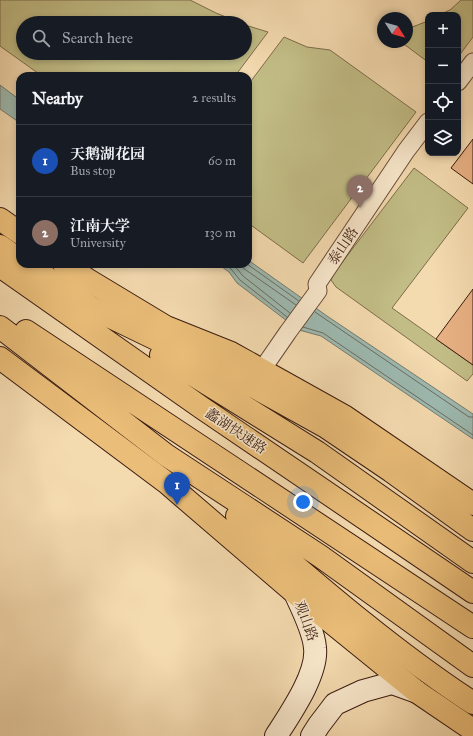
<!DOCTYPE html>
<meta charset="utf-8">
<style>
body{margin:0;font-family:"IM FELL Great Primer","Noto Serif SC",serif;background:#20242c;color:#f1f3f6}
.controls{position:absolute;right:12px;top:12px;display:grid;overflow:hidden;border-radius:8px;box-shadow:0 2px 6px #0003}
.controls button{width:36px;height:36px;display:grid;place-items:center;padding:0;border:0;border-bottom:1px solid #363941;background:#171b24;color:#f1f3f6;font:20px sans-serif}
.compass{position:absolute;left:377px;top:12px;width:36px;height:36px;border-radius:50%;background:#171b24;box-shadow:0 2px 6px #0003;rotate:127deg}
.you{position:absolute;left:303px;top:502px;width:14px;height:14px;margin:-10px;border:3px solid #fff;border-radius:50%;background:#1a73e8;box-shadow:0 0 0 6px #1a73e833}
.badge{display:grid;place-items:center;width:26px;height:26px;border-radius:50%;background:#ea580c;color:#fff;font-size:13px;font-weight:700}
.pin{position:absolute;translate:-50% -33px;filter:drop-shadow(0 1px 2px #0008)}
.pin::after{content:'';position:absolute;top:21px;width:14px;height:12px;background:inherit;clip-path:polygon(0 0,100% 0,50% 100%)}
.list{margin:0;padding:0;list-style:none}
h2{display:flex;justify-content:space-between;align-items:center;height:52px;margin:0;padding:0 16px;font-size:17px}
h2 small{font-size:13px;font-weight:400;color:#9ea1a6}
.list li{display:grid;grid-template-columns:26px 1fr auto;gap:12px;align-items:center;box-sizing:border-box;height:72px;padding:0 16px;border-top:1px solid #363941}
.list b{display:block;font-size:15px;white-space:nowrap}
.list p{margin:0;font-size:13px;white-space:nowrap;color:#9ea1a6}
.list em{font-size:13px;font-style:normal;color:#9ea1a6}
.icon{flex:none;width:22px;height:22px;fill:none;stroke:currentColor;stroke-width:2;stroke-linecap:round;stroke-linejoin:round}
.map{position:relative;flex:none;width:473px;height:736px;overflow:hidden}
.search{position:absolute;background:#171b24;box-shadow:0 2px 6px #0003;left:16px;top:16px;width:236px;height:44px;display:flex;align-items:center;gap:10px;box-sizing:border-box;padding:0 14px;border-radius:22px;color:#9ea1a6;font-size:15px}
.panel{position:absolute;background:#171b24;box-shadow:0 2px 6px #0003;left:16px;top:72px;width:236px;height:196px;border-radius:12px}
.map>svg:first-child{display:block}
.green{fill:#c2bd86;stroke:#7e6c4c}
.water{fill:#9dbab1;stroke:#757b71}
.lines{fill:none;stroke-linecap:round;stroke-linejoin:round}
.shore{stroke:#6c6b61;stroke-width:1}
.building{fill:#e8b184;stroke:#3a1c11}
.street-casing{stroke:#684c38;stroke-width:19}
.secondary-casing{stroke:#3a1c11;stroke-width:24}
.primary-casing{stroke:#3a1c11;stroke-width:24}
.highway-casing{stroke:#3a1c11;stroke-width:24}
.street{stroke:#f8e7cb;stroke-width:17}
.secondary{stroke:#f8e7cb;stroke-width:22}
.primary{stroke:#eabd78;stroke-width:22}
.highway{stroke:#eabd78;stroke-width:22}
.labels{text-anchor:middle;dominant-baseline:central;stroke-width:3;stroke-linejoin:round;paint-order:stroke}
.street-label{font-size:14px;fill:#3a1c11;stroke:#f8e7cb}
</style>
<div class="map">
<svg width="473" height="736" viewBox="0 0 473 736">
<rect width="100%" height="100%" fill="#f4daaf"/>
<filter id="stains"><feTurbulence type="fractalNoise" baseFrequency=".005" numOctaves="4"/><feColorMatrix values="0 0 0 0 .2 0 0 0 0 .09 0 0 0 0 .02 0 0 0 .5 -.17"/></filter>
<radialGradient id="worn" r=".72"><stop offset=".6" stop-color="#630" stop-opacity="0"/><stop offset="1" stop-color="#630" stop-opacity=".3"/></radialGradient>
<path class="green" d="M 0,0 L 190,0 L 216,13 L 241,23 L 23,23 L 23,53 L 245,53 L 245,25 L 268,32 L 235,76 L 42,76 L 0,46 Z
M 461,0 L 473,0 L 473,37 L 458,57 L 458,15 L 439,15 L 450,10 Z
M 428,21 L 428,62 L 401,42 L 407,42 L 407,29 Z
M 284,37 L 307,47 L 330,50 L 416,112 L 303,263 L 248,223 L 248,85 Z
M 414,168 L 468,208 L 392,308 L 473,365 L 473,374 L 467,381 L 336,287 L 331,280 L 334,273 Z"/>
<path class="water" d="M 0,85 L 20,100 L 20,123 L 0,109 Z
M 248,260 L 327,316 L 473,414 L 473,439 L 321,336 L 299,330 L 237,283 L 229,272 L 218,264 L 248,264 Z"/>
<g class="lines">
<path class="shore" d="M 225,264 L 231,269 L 240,280 L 287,317
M 233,264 L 243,276 L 290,313
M 240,264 L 243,268 L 296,305
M 247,264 L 299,301
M 315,312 L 469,417 L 473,417
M 303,327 L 323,333 L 473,435"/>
</g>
<path class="building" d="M 473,139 L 473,184 L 451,168 Z
M 473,289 L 473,365 L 436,339 Z"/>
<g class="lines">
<defs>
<path id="street" d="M 458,82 L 473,62
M 261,371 L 288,332 L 318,291 L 317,284 L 406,151 L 428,122"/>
<path id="secondary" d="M 276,736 C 290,714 318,674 315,648 C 314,632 302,608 295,593
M 312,736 L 319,725 L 335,704 L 363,691 L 392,683 L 417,692"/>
<path id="primary" d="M 0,219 L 20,233
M 64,264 L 88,280 L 166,327 L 231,353 L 344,416 L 473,504
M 0,358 L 167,483 L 295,593 L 417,692 L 473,730"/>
<path id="highway" d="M 0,246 L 20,260
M 27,264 L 92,308 L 247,383 L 326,427 L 391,471 L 473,530
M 0,266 L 202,408 L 473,592
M 0,327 L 166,455 L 320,556 L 473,666
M 26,331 L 473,627
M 161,355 L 317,452 L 473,562
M 237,516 C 313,581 389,648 473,703"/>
</defs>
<use href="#street" class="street-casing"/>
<use href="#secondary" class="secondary-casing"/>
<use href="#primary" class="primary-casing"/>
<use href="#highway" class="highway-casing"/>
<use href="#street" class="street"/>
<use href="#secondary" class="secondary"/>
<use href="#primary" class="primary"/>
<use href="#highway" class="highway"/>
</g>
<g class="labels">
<g class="street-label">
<text transform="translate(343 246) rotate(-56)">泰山路</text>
<text transform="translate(236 431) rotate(34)">蠡湖快速路</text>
<text transform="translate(306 621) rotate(70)">观山路</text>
</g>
</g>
<rect width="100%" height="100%" filter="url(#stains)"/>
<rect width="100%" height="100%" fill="url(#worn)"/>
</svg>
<div class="controls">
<button>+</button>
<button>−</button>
<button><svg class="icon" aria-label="locate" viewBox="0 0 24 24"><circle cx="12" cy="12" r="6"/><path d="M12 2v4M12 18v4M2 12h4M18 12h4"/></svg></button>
<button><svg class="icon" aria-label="layers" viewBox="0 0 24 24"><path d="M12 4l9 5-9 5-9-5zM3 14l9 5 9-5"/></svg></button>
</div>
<svg class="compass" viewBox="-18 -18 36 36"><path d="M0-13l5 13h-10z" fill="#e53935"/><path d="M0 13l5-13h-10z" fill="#9ea1a6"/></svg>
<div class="you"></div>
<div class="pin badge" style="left:177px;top:505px;background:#1a4fb4">1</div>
<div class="pin badge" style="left:360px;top:208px;background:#8d6e63">2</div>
<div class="search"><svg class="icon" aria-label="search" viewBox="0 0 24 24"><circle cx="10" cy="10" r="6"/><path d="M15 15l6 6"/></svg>Search here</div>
<section class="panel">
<h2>Nearby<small>2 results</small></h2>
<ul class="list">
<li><span class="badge" style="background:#1a4fb4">1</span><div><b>天鹅湖花园</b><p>Bus stop</p></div><em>60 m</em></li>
<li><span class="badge" style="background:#8d6e63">2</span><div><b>江南大学</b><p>University</p></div><em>130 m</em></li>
</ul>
</section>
</div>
